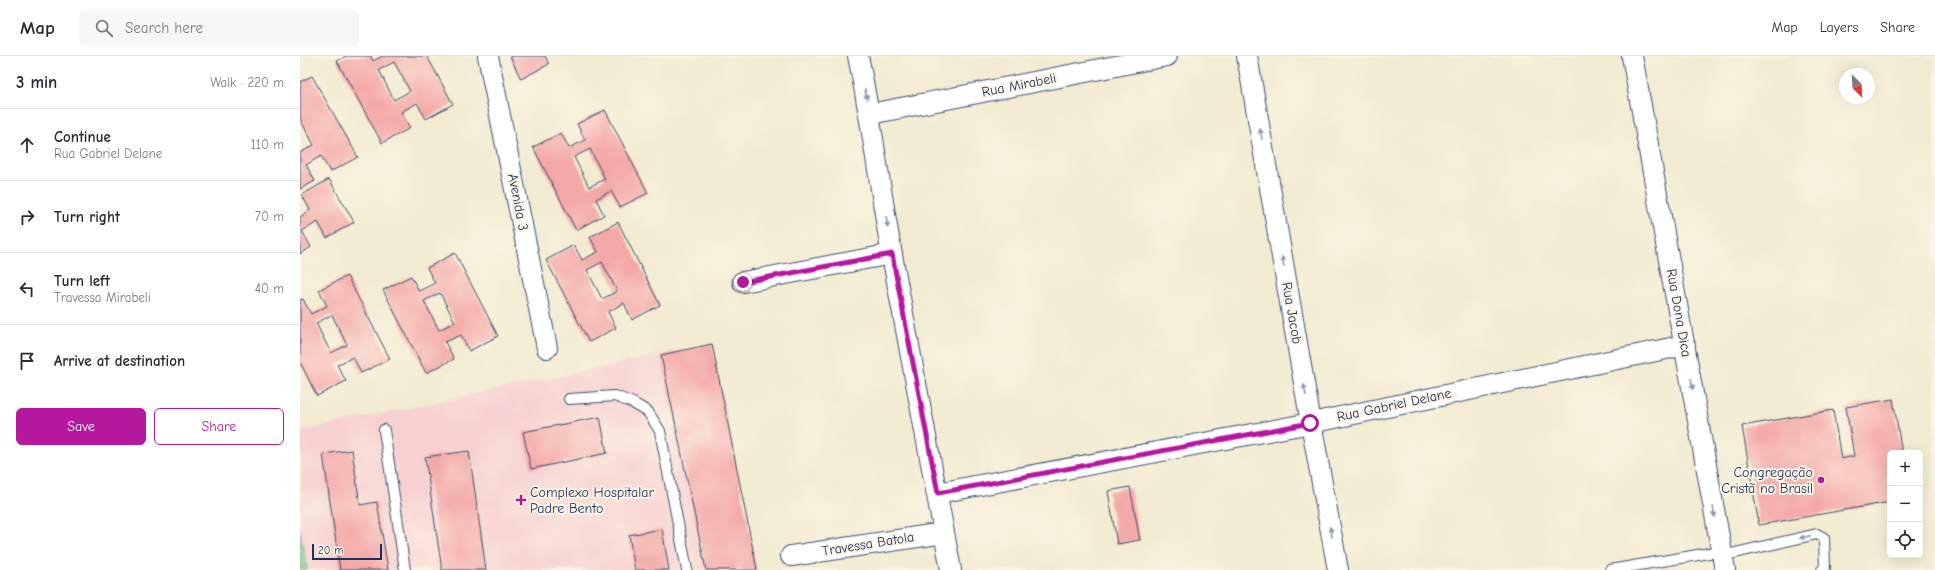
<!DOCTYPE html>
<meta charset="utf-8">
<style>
body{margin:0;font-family:"Comic Neue",sans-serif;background:#f7f7f7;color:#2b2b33}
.controls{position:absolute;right:12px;bottom:12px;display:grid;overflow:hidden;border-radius:6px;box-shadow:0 4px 16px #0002}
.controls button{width:36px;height:36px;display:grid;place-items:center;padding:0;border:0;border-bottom:1px solid #e1e1e2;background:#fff;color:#2b2b33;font:20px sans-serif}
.compass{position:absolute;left:1539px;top:12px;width:36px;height:36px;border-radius:50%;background:#fff;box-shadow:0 4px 16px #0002;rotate:156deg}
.scale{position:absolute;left:12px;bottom:10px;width:70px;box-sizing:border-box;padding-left:4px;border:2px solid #1b2f5e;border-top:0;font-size:11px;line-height:14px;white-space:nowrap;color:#1b2f5e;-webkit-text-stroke:3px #fcf5e5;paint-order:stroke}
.stop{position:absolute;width:12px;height:12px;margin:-9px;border:3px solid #b5179e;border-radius:50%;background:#fff}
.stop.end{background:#b5179e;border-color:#fff;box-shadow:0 1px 4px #0008}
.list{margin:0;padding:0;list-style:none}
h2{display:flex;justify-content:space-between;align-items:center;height:52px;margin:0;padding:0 16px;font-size:17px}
h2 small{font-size:13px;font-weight:400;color:#7c7c81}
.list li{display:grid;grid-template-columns:26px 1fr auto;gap:12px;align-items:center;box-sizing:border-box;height:72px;padding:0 16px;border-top:1px solid #e1e1e2}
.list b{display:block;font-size:15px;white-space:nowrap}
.list p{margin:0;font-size:13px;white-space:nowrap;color:#7c7c81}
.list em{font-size:13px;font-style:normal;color:#7c7c81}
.actions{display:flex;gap:8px;padding:12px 16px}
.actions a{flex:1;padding:9px 0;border:1px solid #b5179e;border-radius:6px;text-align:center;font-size:14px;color:#b5179e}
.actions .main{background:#b5179e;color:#fff}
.icon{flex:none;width:22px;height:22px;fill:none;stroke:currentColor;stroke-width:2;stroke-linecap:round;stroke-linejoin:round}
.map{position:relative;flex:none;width:1635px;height:514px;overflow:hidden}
header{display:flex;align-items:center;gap:24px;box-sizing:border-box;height:56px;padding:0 20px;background:#fff;border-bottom:1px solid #e1e1e2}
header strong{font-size:19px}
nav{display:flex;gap:22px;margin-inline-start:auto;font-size:14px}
.search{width:280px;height:36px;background:#f7f7f7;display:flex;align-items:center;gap:10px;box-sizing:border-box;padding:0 14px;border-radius:6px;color:#7c7c81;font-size:15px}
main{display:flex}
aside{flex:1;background:#fff}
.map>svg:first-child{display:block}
.built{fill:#f7d0d0}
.green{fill:#8bd794;stroke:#538379}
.building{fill:#f4a9a8;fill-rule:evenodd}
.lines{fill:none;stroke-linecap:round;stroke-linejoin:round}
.lane-casing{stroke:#3b4b6f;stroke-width:12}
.street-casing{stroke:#3b4b6f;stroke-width:22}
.lane{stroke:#fff;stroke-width:10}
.street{stroke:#fff;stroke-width:20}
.oneway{fill:#8d97ae}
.route{stroke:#b5179e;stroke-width:5}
.poi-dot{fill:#b5179e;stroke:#fcf5e5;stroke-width:1.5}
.labels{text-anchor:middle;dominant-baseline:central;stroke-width:4;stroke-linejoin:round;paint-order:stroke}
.street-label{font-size:14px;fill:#1b2f5e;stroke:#fcf5e5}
.poi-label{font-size:14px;fill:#1b2f5e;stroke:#fcf5e5;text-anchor:end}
</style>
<header>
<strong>Map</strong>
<div class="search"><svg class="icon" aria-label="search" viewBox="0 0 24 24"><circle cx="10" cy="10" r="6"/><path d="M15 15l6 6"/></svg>Search here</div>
<nav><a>Map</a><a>Layers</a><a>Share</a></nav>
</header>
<main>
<aside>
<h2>3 min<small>Walk · 220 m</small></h2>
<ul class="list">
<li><svg class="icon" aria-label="ahead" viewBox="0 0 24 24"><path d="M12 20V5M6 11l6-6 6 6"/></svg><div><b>Continue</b><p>Rua Gabriel Delane</p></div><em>110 m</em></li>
<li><svg class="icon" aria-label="right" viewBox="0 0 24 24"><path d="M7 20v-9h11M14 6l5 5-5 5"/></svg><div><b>Turn right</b></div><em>70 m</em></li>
<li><svg class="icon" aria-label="left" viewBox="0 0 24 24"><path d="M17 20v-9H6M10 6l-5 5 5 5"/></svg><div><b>Turn left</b><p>Travessa Mirabeli</p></div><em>40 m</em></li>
<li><svg class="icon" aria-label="arrive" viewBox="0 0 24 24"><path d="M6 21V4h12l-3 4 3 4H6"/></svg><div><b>Arrive at destination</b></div></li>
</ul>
<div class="actions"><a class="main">Save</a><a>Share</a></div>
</aside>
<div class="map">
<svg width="1635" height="514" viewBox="0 0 1635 514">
<rect width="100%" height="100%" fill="#fcf5e5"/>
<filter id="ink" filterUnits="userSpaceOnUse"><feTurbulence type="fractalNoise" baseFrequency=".025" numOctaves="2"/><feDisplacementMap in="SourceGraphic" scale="8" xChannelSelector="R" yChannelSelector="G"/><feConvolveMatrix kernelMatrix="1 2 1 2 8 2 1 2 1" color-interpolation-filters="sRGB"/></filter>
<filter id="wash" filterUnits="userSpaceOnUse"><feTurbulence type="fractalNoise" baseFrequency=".012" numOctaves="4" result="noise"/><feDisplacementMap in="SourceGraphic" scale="16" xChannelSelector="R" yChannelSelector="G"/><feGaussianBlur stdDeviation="0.9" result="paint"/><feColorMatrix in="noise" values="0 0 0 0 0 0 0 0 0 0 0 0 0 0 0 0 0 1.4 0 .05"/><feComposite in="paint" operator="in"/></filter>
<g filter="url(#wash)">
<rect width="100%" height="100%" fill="#f2ebd1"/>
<path class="built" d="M 412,288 L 457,514 L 0,514 L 0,375 Z"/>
<path class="green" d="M 0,475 L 7,514 L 0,514 Z"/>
<g id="blocks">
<path class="building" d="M 46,0 L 71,0 L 73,5 L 83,0 L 127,0 L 153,48 L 126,63 L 117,47 L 101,56 L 110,72 L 82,87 L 37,5 ZM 94,6 L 110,35 L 94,44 L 79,14 Z
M 210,0 L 245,0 L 249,8 L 221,23 Z
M 12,20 L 58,101 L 30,116 L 21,100 L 6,109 L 15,125 L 0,133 L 0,97 L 14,89 L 0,63 L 0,26 Z
M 305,54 L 348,137 L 320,151 L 311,135 L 296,143 L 304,159 L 276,174 L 233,91 L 261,77 L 269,92 L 285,84 L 277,68 ZM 290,93 L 305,123 L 289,131 L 274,101 Z
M 29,123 L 54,166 L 27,182 L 18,166 L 2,175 L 11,191 L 0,198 L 0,161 L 10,154 L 2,139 Z
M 318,166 L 360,249 L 332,264 L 324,247 L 308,256 L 316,272 L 289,286 L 246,204 L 274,189 L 282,204 L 298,196 L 290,181 ZM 302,206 L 317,235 L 302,243 L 287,214 Z
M 155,197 L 198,280 L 169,295 L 161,279 L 145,286 L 154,303 L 126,317 L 83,234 L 111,220 L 119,235 L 135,227 L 127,212 ZM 140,237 L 155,266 L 139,274 L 124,245 Z
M 47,220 L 90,303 L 61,317 L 53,301 L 37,309 L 46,325 L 17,340 L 0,306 L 0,244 L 3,243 L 11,258 L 27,250 L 19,234 ZM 32,259 L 47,289 L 31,297 L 16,267 Z
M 412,288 L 457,514 L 406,514 L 361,299 Z
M 1593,343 L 1602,397 L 1590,397 L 1590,446 L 1459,469 L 1442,370 L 1533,354 L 1541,403 L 1554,400 L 1546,351 Z
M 300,361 L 307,397 L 231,413 L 223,376 Z
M 52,394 L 60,449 L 77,446 L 88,514 L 40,514 L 23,398 Z
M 169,395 L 186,514 L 142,514 L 125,401 Z
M 830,431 L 840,484 L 817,488 L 808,435 Z
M 362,473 L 369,514 L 335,514 L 329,479 Z"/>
</g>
</g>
<g filter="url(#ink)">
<use href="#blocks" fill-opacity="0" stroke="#3b4b6f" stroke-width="1"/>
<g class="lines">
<defs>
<path id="lane" d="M 269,343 L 315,340 L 333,347 L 348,356 L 360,375 L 387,514
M 84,374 L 105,514
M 1422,500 L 1517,478 L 1524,482 L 1525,512 L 1522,514
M 1310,514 L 1421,495"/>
<path id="street" d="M 188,0 L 247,292
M 558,0 C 572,67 580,133 592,199 C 612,304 632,409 651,514
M 947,0 L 1011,367 L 1038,514
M 1332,0 L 1425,514
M 570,58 L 867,0
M 443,226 L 592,198
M 638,437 L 1011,367 L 1385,289
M 491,500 L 644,477"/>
</defs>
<use href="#lane" class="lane-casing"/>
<use href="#street" class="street-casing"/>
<use href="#lane" class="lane"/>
<use href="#street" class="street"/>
</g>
<defs><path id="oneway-solid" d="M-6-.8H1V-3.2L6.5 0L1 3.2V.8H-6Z"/></defs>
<g class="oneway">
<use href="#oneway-solid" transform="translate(566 38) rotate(78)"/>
<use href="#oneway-solid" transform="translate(961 78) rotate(-100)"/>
<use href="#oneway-solid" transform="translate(587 166) rotate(81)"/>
<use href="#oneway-solid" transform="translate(983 206) rotate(-100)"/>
<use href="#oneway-solid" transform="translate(1392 328) rotate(80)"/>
<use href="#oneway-solid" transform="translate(1005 334) rotate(-100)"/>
<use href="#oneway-solid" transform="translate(1414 456) rotate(80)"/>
<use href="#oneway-solid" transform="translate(1031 476) rotate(-101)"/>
<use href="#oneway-solid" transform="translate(1505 481) rotate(167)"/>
</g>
</g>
<g class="lines" filter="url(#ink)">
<path class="route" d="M 443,226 L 592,198 L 638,437 L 1010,367"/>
</g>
<g class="poi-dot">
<circle cx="1521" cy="424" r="4"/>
<path d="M219 438h4v4h4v4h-4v4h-4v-4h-4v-4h4z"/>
</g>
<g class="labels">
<g class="street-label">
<text transform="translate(719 29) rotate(-11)">Rua Mirabeli</text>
<text transform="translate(218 146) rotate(79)">Avenida 3</text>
<text transform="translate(992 257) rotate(80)">Rua Jacob</text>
<text transform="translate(1379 257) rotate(80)">Rua Dona Dica</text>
<text transform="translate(1094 349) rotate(-12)">Rua Gabriel Delane</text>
<text transform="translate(568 488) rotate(-9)">Travessa Batola</text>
</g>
<g class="poi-label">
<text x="1513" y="416">Congregação<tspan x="1513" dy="16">Cristã no Brasil</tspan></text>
<text x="230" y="436" text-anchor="start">Complexo Hospitalar<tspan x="230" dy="16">Padre Bento</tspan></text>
</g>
</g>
</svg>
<div class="controls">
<button>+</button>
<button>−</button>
<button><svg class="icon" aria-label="locate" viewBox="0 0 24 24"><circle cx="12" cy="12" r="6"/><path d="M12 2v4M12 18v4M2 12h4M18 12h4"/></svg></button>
</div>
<svg class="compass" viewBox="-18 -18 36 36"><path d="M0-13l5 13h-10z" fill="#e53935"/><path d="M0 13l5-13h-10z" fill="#7c7c81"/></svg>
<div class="scale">20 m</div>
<div class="stop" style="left:1010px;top:367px"></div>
<div class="stop end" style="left:443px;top:226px"></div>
</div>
</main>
